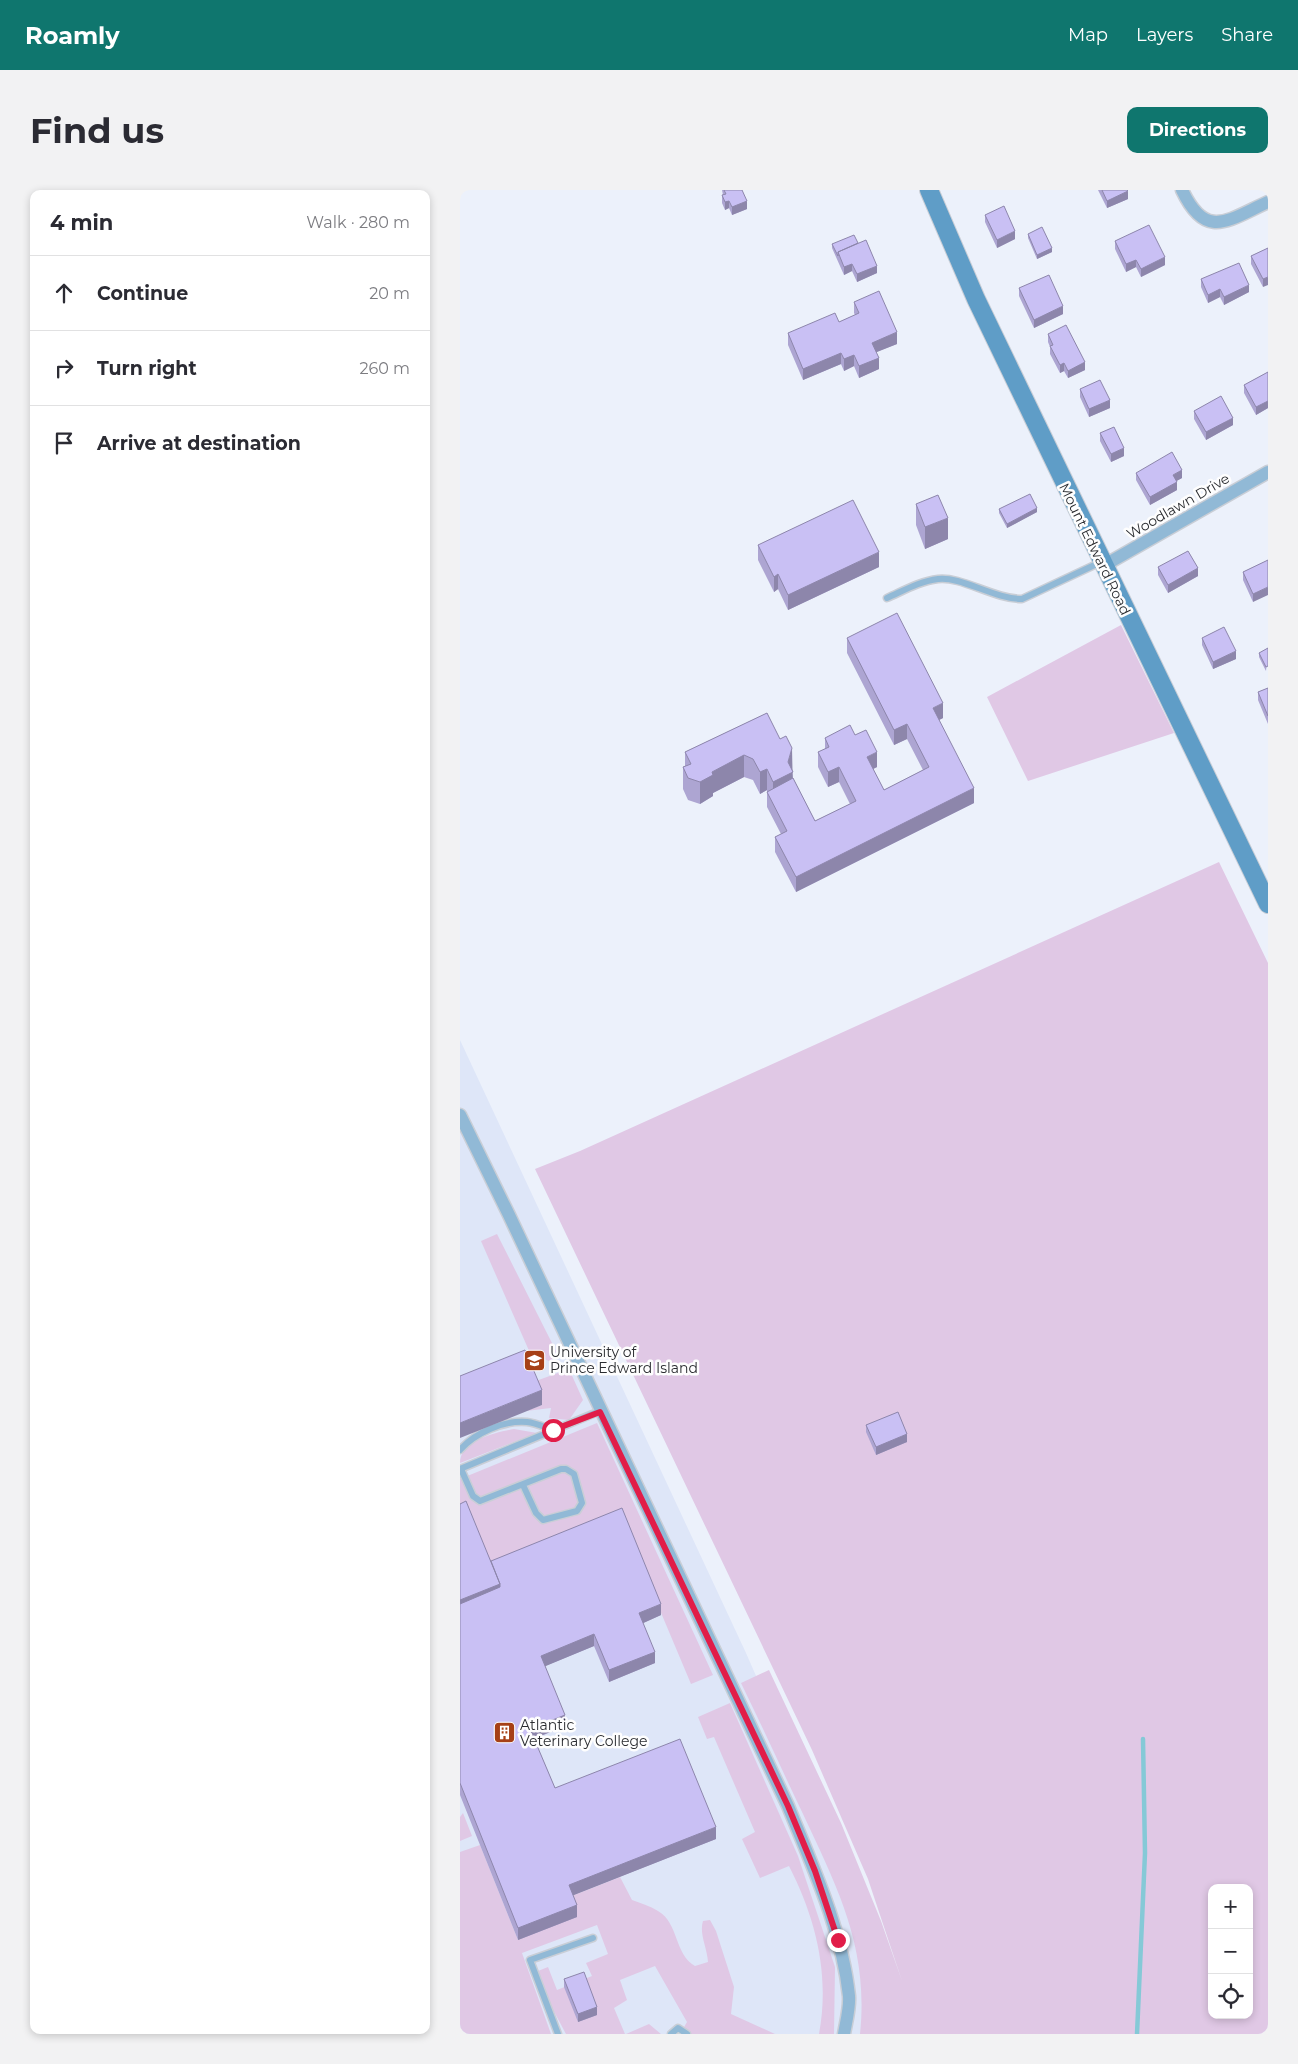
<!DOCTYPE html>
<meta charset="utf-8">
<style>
body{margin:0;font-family:Montserrat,sans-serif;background:#f2f2f3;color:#2b2b33}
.controls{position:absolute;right:15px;bottom:15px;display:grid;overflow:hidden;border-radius:10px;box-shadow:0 2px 8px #0003}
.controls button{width:45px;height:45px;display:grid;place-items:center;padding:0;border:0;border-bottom:1px solid #e1e1e2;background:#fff;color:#2b2b33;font:25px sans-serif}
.stop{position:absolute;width:15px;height:15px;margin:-11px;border:4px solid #e11d48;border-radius:50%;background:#fff}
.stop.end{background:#e11d48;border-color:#fff;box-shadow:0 1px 5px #0008}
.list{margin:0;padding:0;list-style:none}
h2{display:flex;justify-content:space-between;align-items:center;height:65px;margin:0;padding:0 20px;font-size:21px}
h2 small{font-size:16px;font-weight:400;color:#7c7c81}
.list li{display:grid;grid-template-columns:32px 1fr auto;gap:15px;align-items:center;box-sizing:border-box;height:75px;padding:0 20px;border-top:1px solid #e1e1e2}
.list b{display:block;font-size:19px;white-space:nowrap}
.list em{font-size:16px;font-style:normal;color:#7c7c81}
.icon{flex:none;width:28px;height:28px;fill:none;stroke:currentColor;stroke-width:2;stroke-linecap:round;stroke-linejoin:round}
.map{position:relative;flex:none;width:808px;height:1844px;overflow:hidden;border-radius:10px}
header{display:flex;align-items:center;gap:30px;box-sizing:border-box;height:70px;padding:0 25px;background:#0f766e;color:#fff}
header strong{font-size:24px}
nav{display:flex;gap:28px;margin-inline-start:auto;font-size:18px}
.intro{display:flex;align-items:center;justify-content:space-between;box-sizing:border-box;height:120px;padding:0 30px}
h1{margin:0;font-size:35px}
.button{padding:12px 22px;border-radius:10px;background:#0f766e;color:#fff;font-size:18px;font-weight:700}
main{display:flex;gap:30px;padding:0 30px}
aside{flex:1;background:#fff;border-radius:10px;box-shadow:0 2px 8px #0003}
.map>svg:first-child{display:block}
.built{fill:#dee6f8}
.green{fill:#e0c8e5;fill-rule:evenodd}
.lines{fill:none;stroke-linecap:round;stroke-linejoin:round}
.stream{stroke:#85c9d7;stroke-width:4.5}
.lane-casing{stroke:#c9ced6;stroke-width:9}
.street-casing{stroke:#c9ced6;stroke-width:15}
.secondary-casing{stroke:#c9ced6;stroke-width:20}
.lane{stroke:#91b9d6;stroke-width:6}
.street{stroke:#91b9d6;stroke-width:12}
.secondary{stroke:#5f9dc7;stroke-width:18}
.wall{fill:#ada5d2}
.shaded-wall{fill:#8d86ab}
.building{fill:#c9c0f4;stroke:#8d86ab}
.route{stroke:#e11d48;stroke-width:6}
.labels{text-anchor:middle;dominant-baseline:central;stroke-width:5;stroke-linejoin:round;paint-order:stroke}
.street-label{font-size:14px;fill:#2a2c30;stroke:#fefefe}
.poi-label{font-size:14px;fill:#2a2c30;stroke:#fefefe;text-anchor:start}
</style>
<header>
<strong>Roamly</strong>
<nav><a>Map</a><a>Layers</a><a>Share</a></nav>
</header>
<div class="intro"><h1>Find us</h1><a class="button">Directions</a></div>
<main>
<aside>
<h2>4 min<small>Walk · 280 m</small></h2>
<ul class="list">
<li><svg class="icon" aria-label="ahead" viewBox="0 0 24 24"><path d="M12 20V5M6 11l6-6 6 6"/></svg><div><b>Continue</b></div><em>20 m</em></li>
<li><svg class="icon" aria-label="right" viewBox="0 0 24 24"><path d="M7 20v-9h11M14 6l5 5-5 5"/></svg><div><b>Turn right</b></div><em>260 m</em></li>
<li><svg class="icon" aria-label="arrive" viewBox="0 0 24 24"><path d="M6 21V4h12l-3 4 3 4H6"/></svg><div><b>Arrive at destination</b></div></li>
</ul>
</aside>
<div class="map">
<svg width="808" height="1844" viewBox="0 0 808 1844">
<rect width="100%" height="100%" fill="#ecf1fb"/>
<path class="built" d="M 0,850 L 286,1463 L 440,1814 L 450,1844 L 0,1844 Z"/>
<path class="green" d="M 661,435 L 714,543 L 568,591 L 527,507 Z
M 759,672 L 808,773 L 808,1844 L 400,1844 C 409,1758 378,1699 343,1624 C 322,1580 302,1536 281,1493 L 309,1480 L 381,1633 L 421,1731 L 442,1791 L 408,1689 L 352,1560 L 75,979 L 120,961 ZM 752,1698 L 789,1698 L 789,1825 L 752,1825 Z
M 37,1044 L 96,1161 L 93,1169 L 89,1171 L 70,1163 L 21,1051 Z
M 109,1179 L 123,1210 L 109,1230 L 89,1228 L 91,1218 L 66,1221 L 82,1215 L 73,1192 Z
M 137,1233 L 253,1485 L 231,1494 L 162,1330 L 30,1383 L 0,1329 L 0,1289 Z
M 54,1239 L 77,1243 L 0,1273 C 0,1250 37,1242 54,1239 Z
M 270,1513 L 338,1666 L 375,1777 L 374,1844 L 359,1844 C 370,1785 356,1729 329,1676 L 300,1688 L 282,1649 L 295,1642 L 254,1547 L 247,1549 L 238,1527 Z
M 3,1623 L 12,1646 L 0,1651 L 0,1627 Z
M 20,1655 L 58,1750 L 109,1707 L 160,1687 L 172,1710 C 180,1713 190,1716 198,1721 C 219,1733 214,1764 235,1776 L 248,1772 C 247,1757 239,1744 243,1731 L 250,1730 L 256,1741 L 274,1797 L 271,1824 L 315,1844 L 220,1844 L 227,1832 L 195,1776 L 160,1790 L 167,1810 L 154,1818 L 165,1844 L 106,1844 L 91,1816 L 78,1781 L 88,1777 L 97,1800 L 132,1786 L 126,1773 L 148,1764 L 137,1735 L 62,1763 L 91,1844 L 0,1844 L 0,1662 Z
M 189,1834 L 201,1844 L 166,1844 Z"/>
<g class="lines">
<path class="stream" d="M 677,1844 L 685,1663 L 683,1549"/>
<defs>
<path id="lane" d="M 427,408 C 443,401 460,391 478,389 C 501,386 534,409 562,409 L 641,372
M 0,1260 C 15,1243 43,1230 67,1232 C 76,1233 84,1237 93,1240
M 0,1279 L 140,1221
M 1,1279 L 13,1306 L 20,1311 L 101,1279 L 106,1279 L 114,1284 L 122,1313 L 117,1321 L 83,1330 L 76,1323 L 63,1295
M 98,1844 L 70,1770 L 133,1748
M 211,1844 L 218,1838 L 227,1844"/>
<path id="street" d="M 722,0 C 746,51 768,30 808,12
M 643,376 L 808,282
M 0,925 L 49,1025 L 328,1616 C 353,1677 382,1740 389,1806 C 390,1818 386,1832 384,1844"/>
<path id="secondary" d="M 469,0 L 516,109 L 808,714"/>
</defs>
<use href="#lane" class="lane-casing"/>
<use href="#street" class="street-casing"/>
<use href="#secondary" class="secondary-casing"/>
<use href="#lane" class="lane"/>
<use href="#street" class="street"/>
<use href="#secondary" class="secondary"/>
</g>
<path class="wall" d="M 262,0 L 282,0 L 287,19 L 272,25 L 269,18 L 265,20 L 262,13 L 262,5 L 263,5 Z
M 638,0 L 667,0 L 668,9 L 647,18 Z
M 525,25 L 555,49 L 537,58 L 525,32 Z
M 568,44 L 592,62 L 577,69 L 568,48 Z
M 655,51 L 705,75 L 681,87 L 676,77 L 666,82 L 655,59 Z
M 398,53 L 417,83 L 397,92 L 392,81 L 384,85 L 372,58 L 372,54 Z
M 808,58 L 803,97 L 791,74 L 791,66 Z
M 741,89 L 789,102 L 764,115 L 760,107 L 748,113 L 741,97 Z
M 559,98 L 603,124 L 574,138 L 559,106 Z
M 394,112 L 437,154 L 416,162 L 419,179 L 399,188 L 394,176 L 384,181 L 381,174 L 343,190 L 328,155 L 328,143 L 379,132 L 395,125 L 394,123 Z
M 588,144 L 625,180 L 608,188 L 604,181 L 600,183 L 590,164 L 590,157 L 588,152 Z
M 808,182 L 808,218 L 796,225 L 784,203 L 784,195 Z
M 620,199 L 650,218 L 629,227 L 620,207 Z
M 734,221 L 773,235 L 746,250 L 734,229 Z
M 640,243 L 664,266 L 651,272 L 640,251 Z
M 676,283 L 722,288 L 716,291 L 717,300 L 690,315 L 676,290 Z
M 456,314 L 488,349 L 465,359 L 456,335 Z
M 539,319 L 577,322 L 547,338 L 539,323 Z
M 298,355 L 419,377 L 328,420 L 318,399 L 314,402 L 298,370 Z
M 808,370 L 793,412 L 783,390 L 783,382 Z
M 698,377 L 738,386 L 708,403 L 698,385 Z
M 387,448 L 483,528 L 479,530 L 514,613 L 336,702 L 315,662 L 315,647 L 321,644 L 307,617 L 307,600 L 300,604 L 293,590 L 284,587 L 253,603 L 253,606 L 240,614 L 228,610 L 223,599 L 223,577 L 225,576 L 225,562 L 307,523 L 332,580 L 333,588 L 355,631 L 390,614 L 379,592 L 368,597 L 358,577 L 358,562 L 365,559 L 365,548 L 395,545 L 417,577 L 413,579 L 424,600 L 463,580 L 447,549 L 434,555 L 387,463 Z
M 742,448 L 776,469 L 753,479 L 742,455 Z
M 808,458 L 806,481 L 799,467 L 799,463 Z
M 808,498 L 808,534 L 798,510 L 798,502 Z
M 406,1235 L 447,1252 L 416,1265 L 406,1242 Z
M 0,1314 L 31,1371 L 201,1425 L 183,1433 L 195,1473 L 149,1492 L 134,1456 L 85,1476 L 105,1536 L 74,1549 L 95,1598 L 256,1649 L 113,1705 L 117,1727 L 58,1750 L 0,1605 Z
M 104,1789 L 137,1825 L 118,1832 L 104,1797 Z"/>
<path class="shaded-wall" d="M 668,1 L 668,9 L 647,18 L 647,11 Z
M 269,11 L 269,18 L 265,20 L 265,12 Z
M 287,11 L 287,19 L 272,25 L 272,17 Z
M 555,41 L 555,49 L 537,58 L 537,50 Z
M 592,58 L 592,62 L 577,69 L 577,65 Z
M 705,67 L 705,75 L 681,87 L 681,79 Z
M 676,70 L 676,77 L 666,82 L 666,74 Z
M 392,74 L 392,81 L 384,85 L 384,77 Z
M 417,76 L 417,83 L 397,92 L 397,84 Z
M 808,87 L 808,95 L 803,97 L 803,89 Z
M 789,95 L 789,102 L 764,115 L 764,107 Z
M 760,99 L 760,107 L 748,113 L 748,105 Z
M 603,116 L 603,124 L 574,138 L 574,130 Z
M 437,142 L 437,154 L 412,164 L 412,153 Z
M 381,163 L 381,174 L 343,190 L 343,179 Z
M 394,165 L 394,176 L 384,181 L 384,169 Z
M 419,168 L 419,179 L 399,188 L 399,176 Z
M 625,172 L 625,180 L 608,188 L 608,181 Z
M 604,173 L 604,181 L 600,183 L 600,175 Z
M 650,210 L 650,218 L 629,227 L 629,219 Z
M 808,211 L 808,218 L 796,225 L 796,217 Z
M 773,228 L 773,235 L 746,250 L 746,242 Z
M 664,258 L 664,266 L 651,272 L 651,264 Z
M 722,280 L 722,288 L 713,293 L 713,285 Z
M 717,292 L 717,300 L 690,315 L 690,307 Z
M 577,318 L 577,322 L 547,338 L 547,334 Z
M 488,328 L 488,349 L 465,359 L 465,337 Z
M 419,362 L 419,377 L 328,420 L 328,405 Z
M 738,378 L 738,386 L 708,403 L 708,395 Z
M 318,384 L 318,399 L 314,402 L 314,387 Z
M 808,397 L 808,405 L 793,412 L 793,404 Z
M 776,461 L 776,469 L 753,479 L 753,472 Z
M 483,513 L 483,528 L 473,533 L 473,518 Z
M 447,534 L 447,549 L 434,555 L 434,540 Z
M 332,558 L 333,603 L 313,614 L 313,592 L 328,572 Z
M 417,562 L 417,577 L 407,582 L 407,567 Z
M 284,565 L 284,587 L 253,603 L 253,606 L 240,614 L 240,592 L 252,582 Z
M 379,577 L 379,592 L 368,597 L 368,582 Z
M 307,579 L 307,600 L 300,604 L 300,582 Z
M 514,598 L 514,613 L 336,702 L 336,687 Z
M 82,1200 L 82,1215 L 0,1248 L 0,1233 Z
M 447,1244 L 447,1252 L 416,1265 L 416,1257 Z
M 40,1394 L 40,1409 L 0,1425 L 0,1410 Z
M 201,1414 L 201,1425 L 179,1435 L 179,1423 Z
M 134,1444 L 134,1456 L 81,1478 L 81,1466 Z
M 195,1462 L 195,1473 L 149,1492 L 149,1480 Z
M 105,1525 L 105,1536 L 70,1550 L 70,1539 Z
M 256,1637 L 256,1649 L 109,1707 L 109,1695 Z
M 117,1715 L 117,1727 L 58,1750 L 58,1738 Z
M 137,1817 L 137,1825 L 118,1832 L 118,1824 Z"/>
<path class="building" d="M 264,0 L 282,0 L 287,11 L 272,17 L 269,11 L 265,12 L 262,5 L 266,4 Z
M 642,0 L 667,0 L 668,1 L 647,11 Z
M 544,16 L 555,41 L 537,50 L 525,25 Z
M 689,35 L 705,67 L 681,79 L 676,70 L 666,74 L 655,51 Z
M 582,37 L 592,58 L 577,65 L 568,44 Z
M 394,45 L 398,53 L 378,62 L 378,66 L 372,54 Z
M 406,50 L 417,76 L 397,84 L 392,74 L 384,77 L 378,62 Z
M 808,58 L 808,87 L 803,89 L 791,66 Z
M 779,73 L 789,95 L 764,107 L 760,99 L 748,105 L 741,89 Z
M 589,85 L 603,116 L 574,130 L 559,98 Z
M 419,101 L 437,142 L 412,153 L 419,168 L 399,176 L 394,165 L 384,169 L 381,163 L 343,179 L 328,143 L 375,123 L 379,132 L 399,123 L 394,112 Z
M 606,135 L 625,172 L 608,181 L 604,173 L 600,175 L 590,156 L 593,155 L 588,144 Z
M 808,182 L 808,211 L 796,217 L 784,195 Z
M 640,190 L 650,210 L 629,219 L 620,199 Z
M 761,206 L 773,228 L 746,242 L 734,221 Z
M 654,237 L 664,258 L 651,264 L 640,243 Z
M 712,262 L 722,280 L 713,285 L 717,292 L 690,307 L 676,283 Z
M 570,304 L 577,318 L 547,334 L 539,319 Z
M 478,305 L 488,328 L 465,337 L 456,314 Z
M 393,310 L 419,362 L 328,405 L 318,384 L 314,387 L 298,355 Z
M 728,361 L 738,378 L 708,395 L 698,377 Z
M 808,370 L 808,397 L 793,404 L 783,382 Z
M 437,423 L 483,513 L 473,518 L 514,598 L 336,687 L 315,647 L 327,641 L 307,602 L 333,588 L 355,631 L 396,611 L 379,577 L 368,582 L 358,562 L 369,557 L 365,548 L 390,535 L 395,545 L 406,540 L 417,562 L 407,567 L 424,600 L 469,577 L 447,534 L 434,540 L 387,448 Z
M 764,437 L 776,461 L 753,472 L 742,448 Z
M 808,458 L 808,476 L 806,477 L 799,463 Z
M 808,498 L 808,526 L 798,502 Z
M 307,523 L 320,549 L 326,546 L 332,558 L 328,572 L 333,582 L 313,592 L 307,579 L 300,582 L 293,569 L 284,565 L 252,582 L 253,585 L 240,592 L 228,588 L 223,577 L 231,574 L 225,562 Z
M 65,1160 L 82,1200 L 0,1233 L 0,1186 Z
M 438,1222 L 447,1244 L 416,1257 L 406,1235 Z
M 6,1311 L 40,1394 L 0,1410 L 0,1314 Z
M 162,1318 L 201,1414 L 179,1423 L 195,1462 L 149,1480 L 134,1444 L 81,1466 L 105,1525 L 70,1539 L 95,1598 L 220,1549 L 256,1637 L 109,1695 L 117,1715 L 58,1738 L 0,1593 L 0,1414 L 40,1397 L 40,1394 L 31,1371 Z
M 124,1782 L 137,1817 L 118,1824 L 104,1789 Z"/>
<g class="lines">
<path class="route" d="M 93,1240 L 140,1222 L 328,1616 L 355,1681 L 378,1750"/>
</g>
<defs>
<symbol id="university-square" viewBox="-11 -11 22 22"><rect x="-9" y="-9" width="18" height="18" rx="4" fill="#a64016" stroke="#fefefe"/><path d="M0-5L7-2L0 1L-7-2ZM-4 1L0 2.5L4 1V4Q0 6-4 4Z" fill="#fff"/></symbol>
<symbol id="building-square" viewBox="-11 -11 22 22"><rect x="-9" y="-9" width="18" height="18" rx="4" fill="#a64016" stroke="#fefefe"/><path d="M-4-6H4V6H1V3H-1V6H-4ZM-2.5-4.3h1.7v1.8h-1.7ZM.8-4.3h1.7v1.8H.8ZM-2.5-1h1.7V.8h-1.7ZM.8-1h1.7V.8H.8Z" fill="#fff"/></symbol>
</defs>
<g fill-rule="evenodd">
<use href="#university-square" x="62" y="1158" width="25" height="25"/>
<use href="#building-square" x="32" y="1530" width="25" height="25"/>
</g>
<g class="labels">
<g class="street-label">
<text transform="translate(718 316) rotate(-30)">Woodlawn Drive</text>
<text transform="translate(635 359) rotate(64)">Mount Edward Road</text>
</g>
<g class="poi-label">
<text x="90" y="1162">University of<tspan x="90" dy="16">Prince Edward Island</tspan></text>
<text x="60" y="1535">Atlantic<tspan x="60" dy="16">Veterinary College</tspan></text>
</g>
</g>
</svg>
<div class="controls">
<button>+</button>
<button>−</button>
<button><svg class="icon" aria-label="locate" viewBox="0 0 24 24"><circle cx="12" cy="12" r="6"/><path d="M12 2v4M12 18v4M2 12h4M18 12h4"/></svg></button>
</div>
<div class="stop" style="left:93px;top:1240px"></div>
<div class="stop end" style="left:378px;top:1750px"></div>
</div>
</main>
